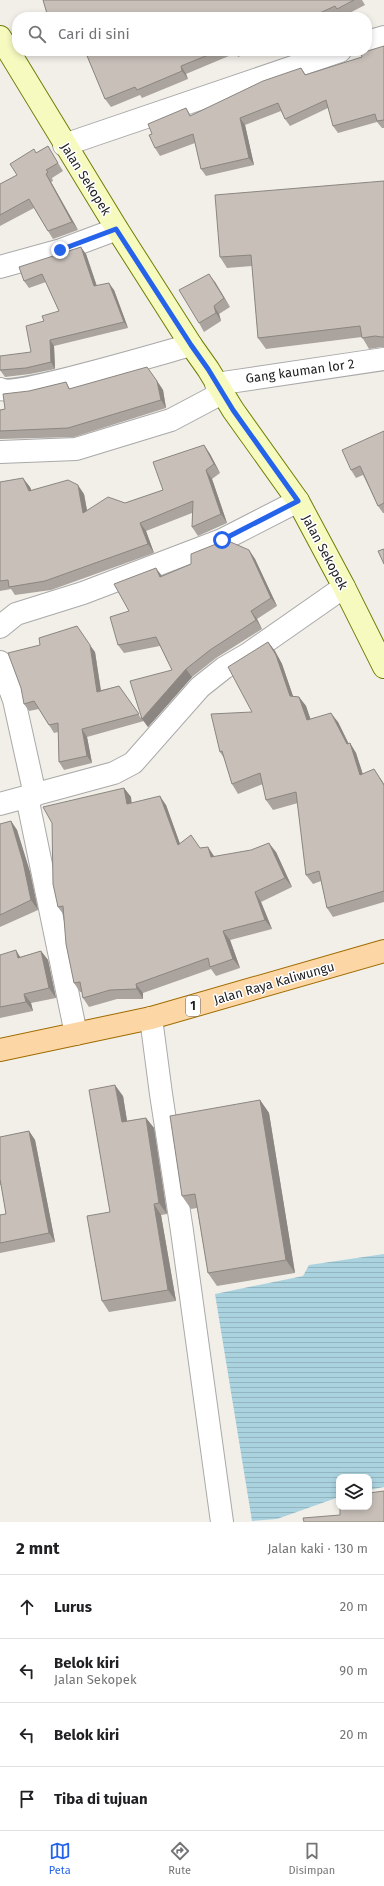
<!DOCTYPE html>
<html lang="id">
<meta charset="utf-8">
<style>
body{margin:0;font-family:"Fira Sans",sans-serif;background:#f2f2f2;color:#202124}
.controls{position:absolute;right:12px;bottom:12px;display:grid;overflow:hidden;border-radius:8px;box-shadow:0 2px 6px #0003}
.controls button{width:36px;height:36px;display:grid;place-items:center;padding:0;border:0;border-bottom:1px solid #e0e0e0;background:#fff;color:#202124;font:20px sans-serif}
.stop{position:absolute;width:12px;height:12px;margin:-9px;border:3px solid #2563eb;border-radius:50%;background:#fff}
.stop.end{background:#2563eb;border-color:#fff;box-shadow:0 1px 4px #0008}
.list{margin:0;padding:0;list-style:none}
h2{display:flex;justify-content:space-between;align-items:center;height:52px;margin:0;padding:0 16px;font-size:17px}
h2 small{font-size:13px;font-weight:400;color:#757577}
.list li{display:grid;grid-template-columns:26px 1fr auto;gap:12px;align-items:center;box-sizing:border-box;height:64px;padding:0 16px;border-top:1px solid #e0e0e0}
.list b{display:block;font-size:15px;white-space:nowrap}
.list p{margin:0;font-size:13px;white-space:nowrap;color:#757577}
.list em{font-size:13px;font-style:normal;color:#757577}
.icon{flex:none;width:22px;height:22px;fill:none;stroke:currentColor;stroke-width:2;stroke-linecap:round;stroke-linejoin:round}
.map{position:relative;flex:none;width:384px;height:1522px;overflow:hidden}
.search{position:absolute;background:#fff;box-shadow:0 2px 6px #0003;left:12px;right:12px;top:12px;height:44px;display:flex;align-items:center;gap:10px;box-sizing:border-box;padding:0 14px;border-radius:16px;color:#757577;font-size:15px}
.sheet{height:308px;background:#fff}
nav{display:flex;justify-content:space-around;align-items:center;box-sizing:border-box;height:56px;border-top:1px solid #e0e0e0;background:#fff;font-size:11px;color:#757577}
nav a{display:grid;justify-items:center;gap:2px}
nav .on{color:#2563eb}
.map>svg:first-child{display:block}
.water{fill:url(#water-rules)}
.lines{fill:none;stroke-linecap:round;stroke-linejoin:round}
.street-casing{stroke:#a9a9a9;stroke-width:24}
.secondary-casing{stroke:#707d05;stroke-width:24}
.primary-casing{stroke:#a06b00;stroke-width:24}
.street{stroke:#fff;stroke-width:22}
.secondary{stroke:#f7fabf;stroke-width:22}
.primary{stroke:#fcd6a4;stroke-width:22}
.wall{fill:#aba49e}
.shaded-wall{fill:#8b8681}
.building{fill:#c7bfb8;stroke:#8b8681}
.route{stroke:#2563eb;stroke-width:5}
.labels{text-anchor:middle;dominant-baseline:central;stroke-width:3;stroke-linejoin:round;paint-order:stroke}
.shield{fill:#fff;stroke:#646464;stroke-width:1}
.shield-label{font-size:12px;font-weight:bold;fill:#222}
.street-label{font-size:13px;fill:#222;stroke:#fff}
</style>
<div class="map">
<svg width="384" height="1522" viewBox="0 0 384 1522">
<defs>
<pattern id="water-rules" width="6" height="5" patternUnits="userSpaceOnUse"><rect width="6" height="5" fill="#aad3df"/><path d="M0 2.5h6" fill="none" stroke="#92b5bf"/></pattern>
</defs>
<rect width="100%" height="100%" fill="#f2efe9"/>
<path class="water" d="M 384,1254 L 384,1487 L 369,1490 L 369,1477 L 339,1477 L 339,1497 L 277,1519 L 252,1521 L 215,1294 L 303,1276 L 309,1265 Z"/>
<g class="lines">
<defs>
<path id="street" d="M 367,42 L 384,37
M 64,145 L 340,51
M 0,267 L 61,250 L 117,229
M 216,384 L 384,359
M 0,389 C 15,397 165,352 191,345
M 0,452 L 76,449 L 171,420 L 222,393
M 0,627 L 16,614 L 83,593 L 222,540 L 298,501
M 0,662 L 14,700 L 35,795
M 27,797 L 76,1034
M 0,804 L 114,773 L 133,763 L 200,687 L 224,668 L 248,654 L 344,587
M 151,1018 L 161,1094 L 182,1231 L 222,1522"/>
<path id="secondary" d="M 0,37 L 117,229 L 191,345 L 208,369 L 233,410 L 298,501 L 344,587 L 384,667"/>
<path id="primary" d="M 0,1050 L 151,1018 L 384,951"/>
</defs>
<use href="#street" class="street-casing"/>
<use href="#secondary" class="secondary-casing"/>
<use href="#primary" class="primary-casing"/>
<use href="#street" class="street"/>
<use href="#secondary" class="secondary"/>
<use href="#primary" class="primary"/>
</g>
<path class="wall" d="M 43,0 L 362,0 L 365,5 L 342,17 L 340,13 L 332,17 L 48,17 Z
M 384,46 L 384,128 L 382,128 L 377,122 L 338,133 L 333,126 L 328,108 L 290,126 L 285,119 L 281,111 L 245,125 L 254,165 L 206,176 L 201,169 L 195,143 L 160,156 L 155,148 L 152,134 L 186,108 L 191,116 L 301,68 L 306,75 L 362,57 Z
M 85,51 L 253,51 L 238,57 L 236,53 L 186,74 L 188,79 L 142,98 L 140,95 L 111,107 L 105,99 Z
M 48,146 L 53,155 L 63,171 L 52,178 L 53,181 L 51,182 L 78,230 L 53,239 L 48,231 L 34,208 L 0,226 L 0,184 L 17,175 L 36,153 Z
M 384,181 L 384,347 L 382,347 L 369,349 L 362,337 L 266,349 L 258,338 L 252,266 L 227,268 L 220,257 Z
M 86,254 L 97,286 L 114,290 L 128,328 L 54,346 L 55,369 L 30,374 L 5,377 L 0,370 L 31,352 L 44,321 L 59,311 L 46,282 L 29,288 L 24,281 Z
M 215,282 L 230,307 L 219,314 L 221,321 L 204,332 L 199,323 Z
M 157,381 L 163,390 L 166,408 L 74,437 L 0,439 L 0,410 L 5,409 L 29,391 L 66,382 L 70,389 Z
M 384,431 L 384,513 L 383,513 L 378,506 L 363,475 L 356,478 L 351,470 Z
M 204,445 L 210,454 L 220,473 L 212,479 L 227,523 L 198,536 L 192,527 L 192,513 L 146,531 L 154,553 L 51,590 L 15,595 L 11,589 L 0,591 L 0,482 L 30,487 L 31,490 L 84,494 L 87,510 L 125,503 L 163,490 Z
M 249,550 L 255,559 L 277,606 L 257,619 L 262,629 L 216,658 L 192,677 L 148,727 L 144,721 L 87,737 L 92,763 L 64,770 L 59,762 L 58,732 L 54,733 L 39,709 L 29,711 L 24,704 L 95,652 L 101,690 L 119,686 L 141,718 L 172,670 L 160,646 L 124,653 L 118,645 L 129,611 L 162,576 Z
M 268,642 L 275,651 L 282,664 L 293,696 L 299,697 L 306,706 L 310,719 L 338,722 L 349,744 L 350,743 L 356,753 L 363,774 L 380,778 L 384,784 L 384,902 L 333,917 L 327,908 L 321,881 L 313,884 L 306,875 L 298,803 L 273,810 L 266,800 L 263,784 L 238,794 L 232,784 L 224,758 L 220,752 L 252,712 Z
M 124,788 L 131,797 L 131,803 L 166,805 L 180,844 L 200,848 L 208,847 L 214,857 L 276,852 L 292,887 L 261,902 L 272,929 L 230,940 L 240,968 L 216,976 L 211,969 L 143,993 L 143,999 L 117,999 L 89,1007 L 83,998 L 82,992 L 80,992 L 74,983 L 63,914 L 58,907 Z
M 11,821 L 17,830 L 30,872 L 38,910 L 0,927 L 0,824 Z
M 41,951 L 48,960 L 56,998 L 31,1003 L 33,1011 L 0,1018 L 0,954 L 0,955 L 20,957 Z
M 123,1096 L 127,1121 L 146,1118 L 154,1128 L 167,1214 L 161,1215 L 176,1301 L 109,1312 L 102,1301 L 110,1212 Z
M 260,1100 L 269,1113 L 295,1273 L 217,1286 L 208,1273 L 197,1208 L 191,1209 L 182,1196 Z
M 29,1131 L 35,1140 L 55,1242 L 0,1253 L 0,1215 L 6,1214 L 1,1185 L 0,1185 L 0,1137 Z"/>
<path class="shaded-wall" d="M 181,66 L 186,74 L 188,79 L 182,71 Z
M 240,118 L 245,125 L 254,165 L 249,158 Z
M 46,174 L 51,182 L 78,230 L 72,222 Z
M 81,247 L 86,254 L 99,293 L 94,286 Z
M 209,274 L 215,282 L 230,307 L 224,298 Z
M 109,283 L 114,290 L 128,328 L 124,322 Z
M 214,306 L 219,314 L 221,321 L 216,313 Z
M 50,340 L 54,346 L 55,369 L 51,362 Z
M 157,381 L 163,390 L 166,408 L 161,400 Z
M 204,445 L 210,454 L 220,473 L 214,464 Z
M 206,470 L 212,479 L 227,523 L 221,514 Z
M 23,478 L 30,487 L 35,499 L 29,491 Z
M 78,485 L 84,494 L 89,522 L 83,513 Z
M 140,523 L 146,531 L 154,553 L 148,544 Z
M 249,550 L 255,559 L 277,606 L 271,598 Z
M 156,568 L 162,576 L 160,577 Z
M 251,611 L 257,619 L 262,629 L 256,620 Z
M 268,642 L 275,651 L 282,664 L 296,705 L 290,696 Z
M 90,645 L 95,652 L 102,699 L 97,692 Z
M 186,669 L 192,677 L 148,727 L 142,719 Z
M 299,697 L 306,706 L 314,729 L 307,720 Z
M 331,713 L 338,722 L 351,749 L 350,743 L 356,753 L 366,785 L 360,775 L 347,744 Z
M 82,729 L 87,737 L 92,763 L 87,756 Z
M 374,769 L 384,784 L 384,786 Z
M 124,788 L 131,797 L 133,813 L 127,804 Z
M 160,796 L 166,805 L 184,855 L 178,845 Z
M 11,821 L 17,830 L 30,872 L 38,910 L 31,900 Z
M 269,843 L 276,852 L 292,887 L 285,878 Z
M 208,847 L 214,856 L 218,867 L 211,857 Z
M 255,892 L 261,902 L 272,929 L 265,920 Z
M 223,931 L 230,940 L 240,968 L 233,959 Z
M 16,950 L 22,960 L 18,958 Z
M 41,951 L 48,960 L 56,998 L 49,988 Z
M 136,984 L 143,993 L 143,999 L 137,989 Z
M 24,994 L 31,1003 L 33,1011 L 26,1002 Z
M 115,1085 L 123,1096 L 129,1133 L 122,1122 Z
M 260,1100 L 269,1113 L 295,1273 L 286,1260 Z
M 146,1118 L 154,1128 L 167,1214 L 159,1203 Z
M 29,1131 L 35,1140 L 55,1242 L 49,1233 Z
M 154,1204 L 161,1215 L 176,1301 L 168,1290 Z"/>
<path class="building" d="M 43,0 L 354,0 L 337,9 L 335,6 L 311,17 L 48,17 Z
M 384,46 L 384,120 L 377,121 L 375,114 L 333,126 L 326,100 L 285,119 L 278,103 L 240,118 L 249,158 L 201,169 L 193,134 L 155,148 L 149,135 L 152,134 L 148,124 L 186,108 L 190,116 L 263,81 L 301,68 L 305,75 L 362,57 L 361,53 Z
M 85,51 L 218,51 L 181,66 L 182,71 L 137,90 L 135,87 L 105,99 Z
M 48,146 L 58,163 L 46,170 L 48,172 L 46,174 L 72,222 L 48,231 L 29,199 L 0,215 L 0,184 L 17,175 L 10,164 L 34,149 L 36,153 Z
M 384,181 L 384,337 L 382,337 L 375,336 L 362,338 L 360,326 L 258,338 L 251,255 L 220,257 L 215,195 Z
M 81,247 L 94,286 L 109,283 L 124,322 L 50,340 L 51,362 L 26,368 L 0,370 L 0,356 L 31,352 L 26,326 L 44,321 L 42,316 L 59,311 L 42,274 L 24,281 L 19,267 Z
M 209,274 L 224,298 L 214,306 L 216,313 L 199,323 L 179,290 Z
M 147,367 L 157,381 L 161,400 L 68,428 L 0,431 L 0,410 L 5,409 L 3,394 L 29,391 L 66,382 L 69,389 Z
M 384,431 L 384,503 L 378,506 L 360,466 L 351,470 L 342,450 Z
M 204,445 L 214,464 L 206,470 L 221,514 L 192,527 L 193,501 L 140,523 L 148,544 L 45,581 L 9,587 L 8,580 L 0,581 L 0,482 L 23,478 L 29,491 L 68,480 L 78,485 L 83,513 L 108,497 L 125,503 L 163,490 L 153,462 Z
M 226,540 L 249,550 L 271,598 L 251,611 L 256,620 L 210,650 L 186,669 L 142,719 L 130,681 L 172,670 L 156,637 L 118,645 L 110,617 L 129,611 L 114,584 L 156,568 L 160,577 L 191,564 L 191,554 Z
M 384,549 L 384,564 L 378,551 Z
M 77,626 L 90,645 L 97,692 L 119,686 L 139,714 L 82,729 L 87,756 L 59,762 L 58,723 L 49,725 L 34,701 L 24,704 L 21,688 L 8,653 L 40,645 L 39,638 Z
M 268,642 L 276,655 L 290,696 L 299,697 L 307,720 L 331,713 L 347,744 L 350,743 L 360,775 L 374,769 L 384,785 L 384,891 L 327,908 L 319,871 L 306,875 L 296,792 L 266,800 L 260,773 L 232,784 L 222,751 L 220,752 L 211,714 L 252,712 L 228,667 Z
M 124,788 L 127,804 L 160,796 L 178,845 L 191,835 L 200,848 L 208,847 L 211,857 L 251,850 L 269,843 L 285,878 L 255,892 L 265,920 L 223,931 L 233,959 L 210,967 L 208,958 L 136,984 L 137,989 L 110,990 L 83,998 L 80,982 L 74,983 L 66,944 L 63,906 L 58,907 L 53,884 L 52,823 L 43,807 Z
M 11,821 L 23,862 L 31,900 L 0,915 L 0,824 Z
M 16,950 L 18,958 L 41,951 L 49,988 L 24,994 L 26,1002 L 0,1007 L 0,955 Z
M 115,1085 L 122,1122 L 146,1118 L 159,1203 L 154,1204 L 168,1290 L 102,1301 L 87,1216 L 110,1212 L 89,1090 Z
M 260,1100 L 286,1260 L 208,1273 L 195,1194 L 182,1196 L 170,1116 Z
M 29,1131 L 49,1233 L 0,1243 L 0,1215 L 6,1214 L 0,1179 L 0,1137 Z
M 384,1491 L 384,1522 L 304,1522 L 303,1518 L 340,1515 L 340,1507 L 369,1507 L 369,1493 Z"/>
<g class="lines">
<path class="route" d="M 60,250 L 116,229 L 191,345 L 208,369 L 233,410 L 298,501 L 222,540"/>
</g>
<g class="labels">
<rect class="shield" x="186" y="996" width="14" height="20" rx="3"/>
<g class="shield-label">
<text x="193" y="1006">1</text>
</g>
<g class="street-label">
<text transform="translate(86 179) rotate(58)">Jalan Sekopek</text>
<text transform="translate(300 371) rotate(-8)">Gang kauman lor 2</text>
<text transform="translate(325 552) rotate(62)">Jalan Sekopek</text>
<text transform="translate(274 983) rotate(-16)">Jalan Raya Kaliwungu</text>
</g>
</g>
</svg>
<div class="controls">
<button><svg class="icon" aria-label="layers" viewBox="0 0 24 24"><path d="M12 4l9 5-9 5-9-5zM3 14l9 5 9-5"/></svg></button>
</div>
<div class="stop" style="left:222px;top:540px"></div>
<div class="stop end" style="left:60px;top:250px"></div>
<div class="search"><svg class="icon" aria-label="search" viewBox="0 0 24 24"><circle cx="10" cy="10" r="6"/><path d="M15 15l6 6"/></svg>Cari di sini</div>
</div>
<section class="sheet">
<h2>2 mnt<small>Jalan kaki · 130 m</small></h2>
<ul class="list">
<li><svg class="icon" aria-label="ahead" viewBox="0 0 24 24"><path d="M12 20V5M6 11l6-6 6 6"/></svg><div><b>Lurus</b></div><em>20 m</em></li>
<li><svg class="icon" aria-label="left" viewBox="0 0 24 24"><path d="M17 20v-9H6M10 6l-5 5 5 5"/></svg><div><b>Belok kiri</b><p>Jalan Sekopek</p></div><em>90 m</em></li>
<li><svg class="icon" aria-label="left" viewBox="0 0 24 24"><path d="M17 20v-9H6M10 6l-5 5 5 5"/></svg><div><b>Belok kiri</b></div><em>20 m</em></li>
<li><svg class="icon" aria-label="arrive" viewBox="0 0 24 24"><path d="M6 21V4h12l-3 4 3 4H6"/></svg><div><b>Tiba di tujuan</b></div></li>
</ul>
</section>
<nav>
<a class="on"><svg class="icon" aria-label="map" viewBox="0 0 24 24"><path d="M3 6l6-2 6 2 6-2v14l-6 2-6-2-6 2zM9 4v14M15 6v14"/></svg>Peta</a>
<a><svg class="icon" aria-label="directions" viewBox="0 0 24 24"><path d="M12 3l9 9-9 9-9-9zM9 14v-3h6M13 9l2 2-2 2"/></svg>Rute</a>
<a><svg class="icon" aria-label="saved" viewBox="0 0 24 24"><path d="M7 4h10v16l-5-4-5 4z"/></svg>Disimpan</a>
</nav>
